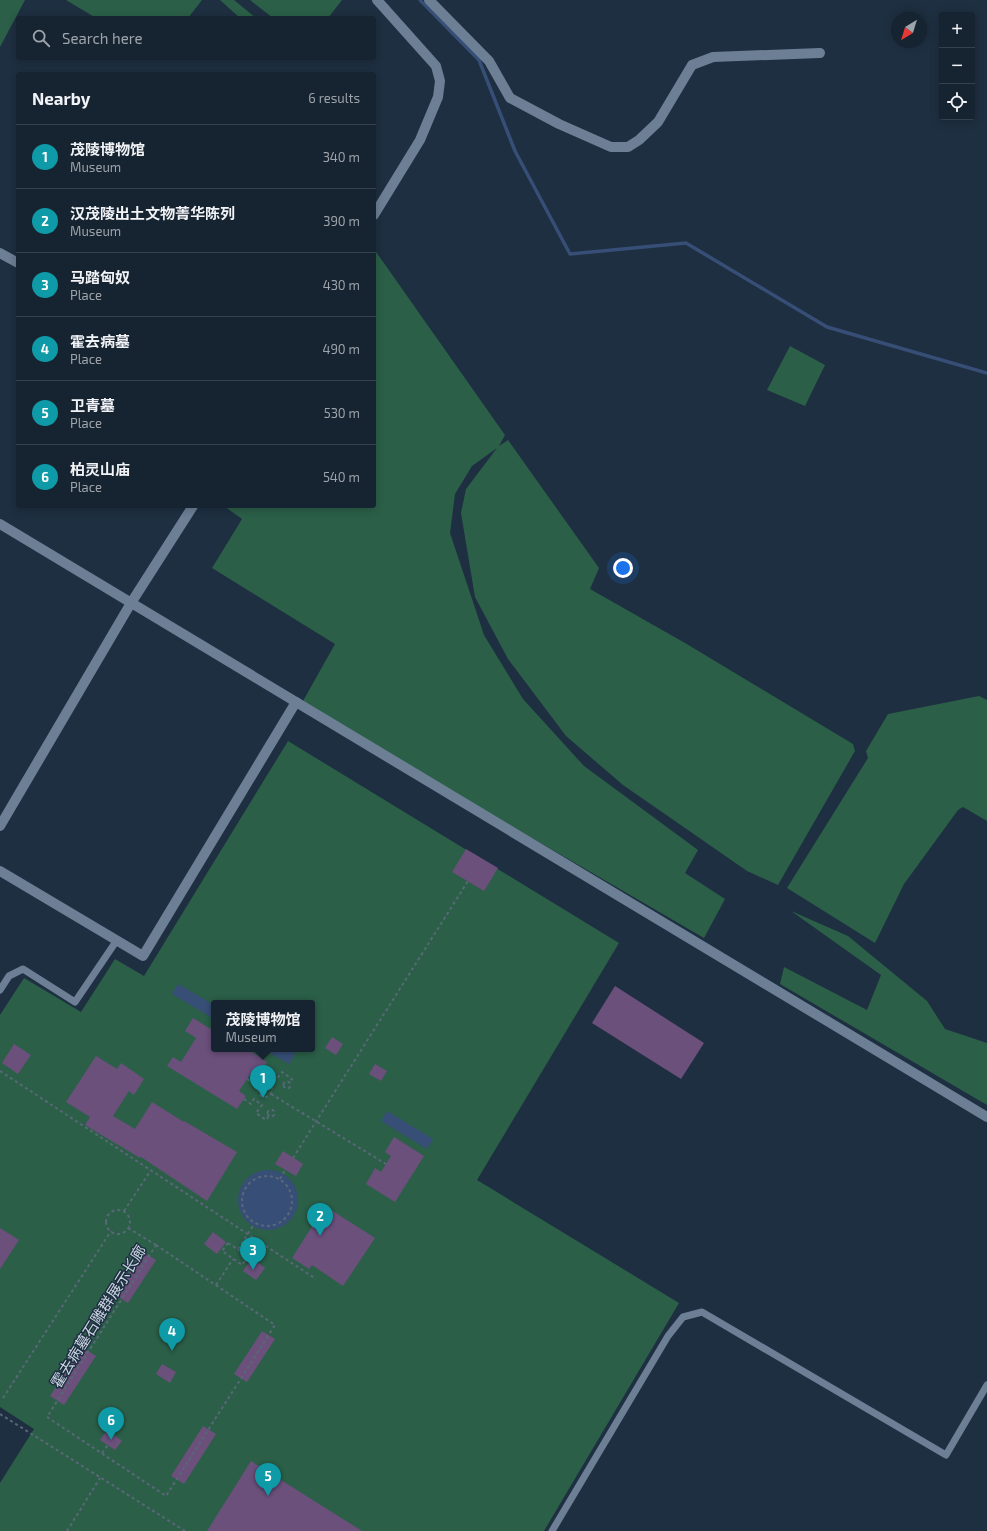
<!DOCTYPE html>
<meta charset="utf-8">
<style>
body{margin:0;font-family:"Exo 2","Noto Sans SC",sans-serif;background:#1f2b39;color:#f1f3f6}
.controls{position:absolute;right:12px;top:12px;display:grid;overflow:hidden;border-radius:4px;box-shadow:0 2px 10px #0003}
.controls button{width:36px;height:36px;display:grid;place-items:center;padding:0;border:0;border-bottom:1px solid #35404d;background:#162331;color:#f1f3f6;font:20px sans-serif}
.compass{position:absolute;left:891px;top:12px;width:36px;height:36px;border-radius:50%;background:#162331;box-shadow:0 2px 10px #0003;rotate:218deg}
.you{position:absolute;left:623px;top:568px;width:14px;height:14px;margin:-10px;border:3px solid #fff;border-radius:50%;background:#1a73e8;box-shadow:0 0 0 6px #1a73e833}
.badge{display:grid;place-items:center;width:26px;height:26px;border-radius:50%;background:#8c9099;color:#fff;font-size:13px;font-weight:700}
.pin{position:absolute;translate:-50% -33px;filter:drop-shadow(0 1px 2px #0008)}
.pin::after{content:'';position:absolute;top:21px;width:14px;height:12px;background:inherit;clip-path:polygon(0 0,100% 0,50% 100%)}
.popup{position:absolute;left:211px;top:1000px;width:104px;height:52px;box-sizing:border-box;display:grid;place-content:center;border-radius:4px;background:#162331;filter:drop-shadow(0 1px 3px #0005);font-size:13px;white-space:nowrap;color:#9ea4ab}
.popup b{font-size:15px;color:#f1f3f6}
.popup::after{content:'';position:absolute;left:50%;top:100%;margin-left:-8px;border:8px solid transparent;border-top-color:#162331}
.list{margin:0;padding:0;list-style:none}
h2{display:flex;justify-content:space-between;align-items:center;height:52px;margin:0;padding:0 16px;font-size:17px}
h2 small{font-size:13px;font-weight:400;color:#9ea4ab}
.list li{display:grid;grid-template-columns:26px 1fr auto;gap:12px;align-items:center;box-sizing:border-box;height:64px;padding:0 16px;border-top:1px solid #35404d}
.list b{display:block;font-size:15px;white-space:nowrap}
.list p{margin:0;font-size:13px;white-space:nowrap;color:#9ea4ab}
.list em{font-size:13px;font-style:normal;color:#9ea4ab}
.icon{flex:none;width:22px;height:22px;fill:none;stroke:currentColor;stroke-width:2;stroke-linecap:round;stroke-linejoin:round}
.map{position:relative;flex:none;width:987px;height:1531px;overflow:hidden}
.search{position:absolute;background:#162331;box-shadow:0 2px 10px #0003;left:16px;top:16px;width:360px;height:44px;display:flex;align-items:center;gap:10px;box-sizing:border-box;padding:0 14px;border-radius:4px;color:#9ea4ab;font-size:15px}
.panel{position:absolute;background:#162331;box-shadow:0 2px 10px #0003;left:16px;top:72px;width:360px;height:436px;border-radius:4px}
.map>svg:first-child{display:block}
.green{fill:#2b5f48;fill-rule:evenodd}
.water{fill:#374e77}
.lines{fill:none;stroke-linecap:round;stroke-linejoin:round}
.stream{stroke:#374e77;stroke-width:3.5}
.building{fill:#6b507c}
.path{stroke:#596878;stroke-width:2;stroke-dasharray:3 3;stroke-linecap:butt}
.service{stroke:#6c7f95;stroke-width:7}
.minor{stroke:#6c7f95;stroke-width:10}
.secondary{stroke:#6c7f95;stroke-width:10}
.labels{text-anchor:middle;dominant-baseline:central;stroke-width:3;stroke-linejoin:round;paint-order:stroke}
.street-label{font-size:15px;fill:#cad5e1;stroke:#1e2f41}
</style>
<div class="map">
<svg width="987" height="1531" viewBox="0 0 987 1531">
<rect width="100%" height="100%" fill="#1e2f41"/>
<path class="green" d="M 0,0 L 25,0 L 0,47 Z
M 66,0 L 202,0 L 188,18 L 96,18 Z
M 220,0 L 234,0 L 256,18 L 240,18 Z
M 250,0 L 342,0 L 328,18 L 273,18 Z
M 374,249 L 505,435 L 499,446 L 508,440 L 599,568 L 590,589 L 685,643 L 853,744 L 855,751 L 778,885 L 747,871 L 623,785 L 566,736 L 508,659 L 475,597 L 461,513 L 466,489 L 497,448 L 472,466 L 455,494 L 450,533 L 484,635 L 523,699 L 584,766 L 698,850 L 685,873 L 725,899 L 704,938 L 336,724 L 303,701 L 335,644 L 212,568 L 242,519 L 224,506 L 374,506 Z
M 790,346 L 825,365 L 805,406 L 767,390 Z
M 979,696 L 987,700 L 987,821 L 963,807 L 958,810 L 904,884 L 875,943 L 787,888 L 868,758 L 866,751 L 888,714 Z
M 288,741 L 619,943 L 477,1180 L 679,1303 L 544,1531 L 0,1531 L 0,1483 L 34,1429 L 0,1407 L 0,1015 L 24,978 L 81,1012 L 115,959 L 144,976 ZM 214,1003 L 312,1003 L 312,1049 L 214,1049 Z
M 791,911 L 848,936 L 927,1001 L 945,1029 L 987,1043 L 987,1105 L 780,984 L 784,967 L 867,1010 L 881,975 Z"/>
<path class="water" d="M 178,984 L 214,1005 L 214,1019 L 172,994 Z
M 263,1049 L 287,1049 L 295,1054 L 289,1064 Z
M 387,1111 L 433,1139 L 427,1149 L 381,1121 Z
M238 1200a30 30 0 1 1 60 0a30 30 0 1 1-60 0Z"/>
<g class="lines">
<path class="stream" d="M 420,0 L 479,60 L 515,151 L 570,254 L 686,243 L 827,327 L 987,373"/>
</g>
<path class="building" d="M 466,849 L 498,868 L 484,891 L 452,872 Z
M 615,986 L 704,1043 L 681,1079 L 592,1023 Z
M 193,1018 L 214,1031 L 214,1049 L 247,1049 L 267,1062 L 258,1077 L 251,1073 L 239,1091 L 246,1096 L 237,1109 L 167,1066 L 173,1057 L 181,1062 L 196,1038 L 185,1031 Z
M 332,1037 L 343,1044 L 336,1055 L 325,1048 Z
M 14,1044 L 31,1055 L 18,1074 L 2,1063 Z
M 96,1056 L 117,1069 L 121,1063 L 144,1079 L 134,1095 L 129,1091 L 113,1116 L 135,1129 L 152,1102 L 184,1122 L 184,1121 L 237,1152 L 207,1201 L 141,1157 L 140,1158 L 85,1125 L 90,1117 L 66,1102 Z
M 375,1064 L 387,1071 L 381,1081 L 369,1074 Z
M 394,1137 L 424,1156 L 395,1202 L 366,1184 L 375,1168 L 381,1172 L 391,1156 L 385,1152 Z
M 283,1151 L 303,1164 L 296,1176 L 275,1164 Z
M 325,1206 L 375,1238 L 343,1286 L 312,1265 L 309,1269 L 292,1258 Z
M 0,1228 L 19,1240 L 0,1269 Z
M 213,1232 L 226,1242 L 217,1254 L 204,1244 Z
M 142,1251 L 156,1260 L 128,1303 L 115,1295 Z
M 252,1258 L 265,1268 L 256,1280 L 243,1271 Z
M 262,1331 L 275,1339 L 247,1382 L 234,1374 Z
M 82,1347 L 96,1356 L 64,1405 L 50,1396 Z
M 162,1364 L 176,1372 L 170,1383 L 156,1374 Z
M 203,1426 L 216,1434 L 184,1484 L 171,1476 Z
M 107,1430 L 122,1441 L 115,1450 L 100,1440 Z
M 251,1461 L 362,1531 L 207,1531 Z"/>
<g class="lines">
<path class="path" d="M 264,1067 L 271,1072 L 269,1076 L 276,1080 L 282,1072 L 292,1079 L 289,1082
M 0,1071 L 316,1279
M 247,1079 L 259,1087
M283.5 1085a3.5 3.5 0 1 1 7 0a3.5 3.5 0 1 1-7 0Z
M258 1090a7 7 0 1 1 14 0a7 7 0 1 1-14 0Z
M 268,1084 L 272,1078
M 271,1094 L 386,1164
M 244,1099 L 251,1104 L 254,1099 L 262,1105 L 256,1113 L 266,1120 L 269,1116
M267.5 1113a3.5 3.5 0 1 1 7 0a3.5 3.5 0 1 1-7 0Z
M 293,1158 L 468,881
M242 1201a25 25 0 1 1 50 0a25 25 0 1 1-50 0Z
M 280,1179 L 285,1170
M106 1222a12 12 0 1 1 24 0a12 12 0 1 1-24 0Z
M 124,1211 L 151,1170
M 128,1228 L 156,1245
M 228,1243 L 248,1256 L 242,1265 L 222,1251 Z
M 156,1245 L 275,1325 L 166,1496 L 47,1417 Z
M 238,1249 L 253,1226
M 216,1285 L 233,1259
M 3,1398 L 111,1231
M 0,1414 L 185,1531
M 102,1453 L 108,1445
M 67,1531 L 100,1478"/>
<path class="service" d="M 0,990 L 9,976 L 23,969 L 75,1002 L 117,940
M 552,1531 L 668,1336 L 683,1317 L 702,1312 L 946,1455 L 987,1385"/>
<path class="minor" d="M 429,0 L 489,61 L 510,98 L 559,124 L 611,147 L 628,147 L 639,140 L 658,122 L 692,65 L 713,57 L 820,53
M 374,215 L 420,140 L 438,97 L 440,81 L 436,66 L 377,0
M 0,253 L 18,263
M 0,524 L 296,702 L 143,956 L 0,871
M 0,826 L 131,603 L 193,506"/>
<path class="secondary" d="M 296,702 L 987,1117"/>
</g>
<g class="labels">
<g class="street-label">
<text transform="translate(98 1316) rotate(-58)">霍去病墓石雕群展示长廊</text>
</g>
</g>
</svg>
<div class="controls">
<button>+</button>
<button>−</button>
<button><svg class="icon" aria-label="locate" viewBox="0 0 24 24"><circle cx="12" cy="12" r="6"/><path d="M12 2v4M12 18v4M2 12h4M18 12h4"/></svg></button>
</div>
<svg class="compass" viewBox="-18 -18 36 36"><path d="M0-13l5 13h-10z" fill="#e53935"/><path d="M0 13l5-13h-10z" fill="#9ea4ab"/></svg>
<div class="you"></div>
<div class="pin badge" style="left:263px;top:1098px;background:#0f9aa8">1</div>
<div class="popup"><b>茂陵博物馆</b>Museum</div>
<div class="pin badge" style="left:320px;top:1236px;background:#0f9aa8">2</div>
<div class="pin badge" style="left:253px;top:1270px;background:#0f9aa8">3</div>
<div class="pin badge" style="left:172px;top:1351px;background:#0f9aa8">4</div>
<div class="pin badge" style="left:268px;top:1496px;background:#0f9aa8">5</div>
<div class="pin badge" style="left:111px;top:1440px;background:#0f9aa8">6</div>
<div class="search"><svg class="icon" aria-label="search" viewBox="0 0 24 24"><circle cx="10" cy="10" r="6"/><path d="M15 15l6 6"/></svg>Search here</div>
<section class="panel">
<h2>Nearby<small>6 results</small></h2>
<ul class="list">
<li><span class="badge" style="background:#0f9aa8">1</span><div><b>茂陵博物馆</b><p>Museum</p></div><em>340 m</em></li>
<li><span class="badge" style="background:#0f9aa8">2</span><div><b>汉茂陵出土文物菁华陈列</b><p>Museum</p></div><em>390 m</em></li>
<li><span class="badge" style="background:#0f9aa8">3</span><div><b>马踏匈奴</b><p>Place</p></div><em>430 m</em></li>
<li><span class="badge" style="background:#0f9aa8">4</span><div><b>霍去病墓</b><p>Place</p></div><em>490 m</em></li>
<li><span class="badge" style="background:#0f9aa8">5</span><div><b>卫青墓</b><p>Place</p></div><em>530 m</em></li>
<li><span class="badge" style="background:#0f9aa8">6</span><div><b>柏灵山庙</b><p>Place</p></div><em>540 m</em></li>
</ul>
</section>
</div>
